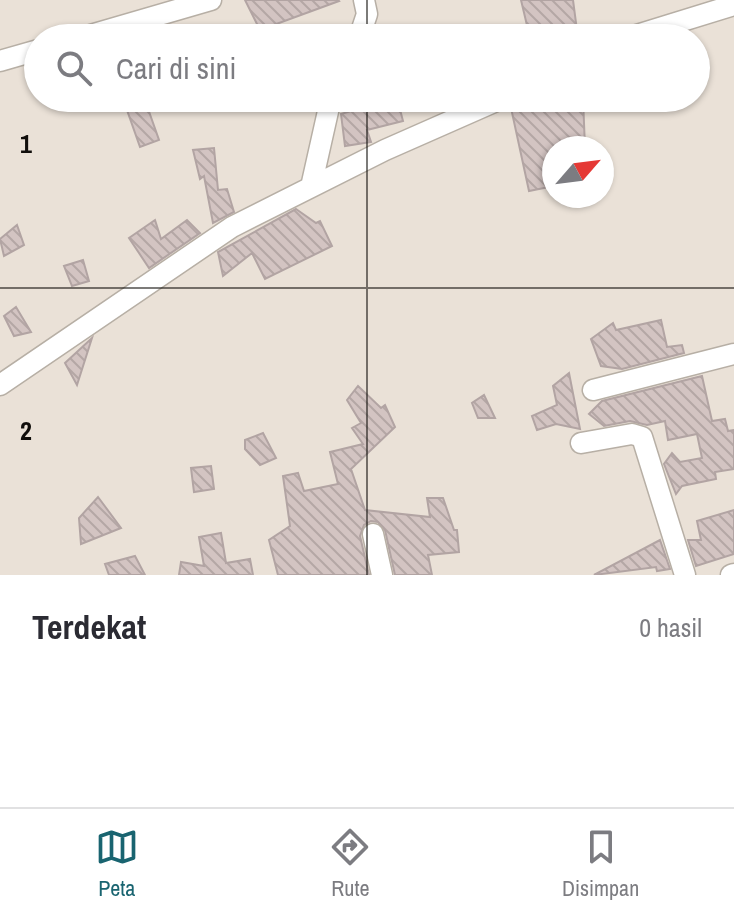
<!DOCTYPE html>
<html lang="id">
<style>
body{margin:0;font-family:"Archivo Narrow",sans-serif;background:#f7f7f7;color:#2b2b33}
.compass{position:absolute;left:542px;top:136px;width:72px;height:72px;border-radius:50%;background:#fff;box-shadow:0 2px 6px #0004;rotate:62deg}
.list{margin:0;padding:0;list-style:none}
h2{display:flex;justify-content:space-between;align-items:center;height:104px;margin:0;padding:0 32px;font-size:34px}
h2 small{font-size:26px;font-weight:400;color:#7c7c81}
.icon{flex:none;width:44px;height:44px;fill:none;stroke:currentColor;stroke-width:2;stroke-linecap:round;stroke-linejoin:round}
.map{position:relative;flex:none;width:734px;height:575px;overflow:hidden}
.search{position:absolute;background:#fff;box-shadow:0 2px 6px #0004;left:24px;right:24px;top:24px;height:88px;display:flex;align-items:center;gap:20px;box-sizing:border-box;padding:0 28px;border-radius:44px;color:#7c7c81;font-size:30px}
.sheet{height:232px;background:#fff}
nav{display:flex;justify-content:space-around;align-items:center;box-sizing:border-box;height:112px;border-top:2px solid #e1e1e2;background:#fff;font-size:22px;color:#7c7c81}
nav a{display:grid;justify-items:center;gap:4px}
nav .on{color:#196470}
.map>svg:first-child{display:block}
.building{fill:url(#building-back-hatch);stroke:#b2a4a3;stroke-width:2}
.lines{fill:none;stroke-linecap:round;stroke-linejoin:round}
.minor-casing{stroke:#b7afa5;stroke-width:23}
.minor{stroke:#fff;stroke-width:20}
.grid{fill:none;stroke:#110e0b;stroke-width:2;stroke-opacity:0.55}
.grid-label{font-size:26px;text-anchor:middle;font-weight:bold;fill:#110e0b;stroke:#eae1d7;stroke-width:6;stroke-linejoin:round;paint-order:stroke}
</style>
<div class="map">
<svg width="734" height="575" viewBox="0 0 734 575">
<defs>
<pattern id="building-back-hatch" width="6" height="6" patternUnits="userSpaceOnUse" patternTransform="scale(2)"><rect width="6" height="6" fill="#d3c4c2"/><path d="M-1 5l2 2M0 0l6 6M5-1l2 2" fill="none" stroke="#b4a7a5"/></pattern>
</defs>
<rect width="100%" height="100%" fill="#eae1d7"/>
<path class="building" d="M 245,0 L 338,0 L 339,1 L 260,30 Z
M 521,0 L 573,0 L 578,38 L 530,38 Z
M 372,98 L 397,98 L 403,121 L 367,130 L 371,142 L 345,146 L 341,114 L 374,104 Z
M 516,98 L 583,98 L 585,148 L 554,148 L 554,176 L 547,177 L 549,187 L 529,191 L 511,108 Z
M 146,103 L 159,140 L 140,147 L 127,110 Z
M 214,148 L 218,190 L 227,189 L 234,212 L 213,223 L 204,176 L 200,179 L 193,150 Z
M 296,209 L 316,223 L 320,221 L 332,246 L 265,279 L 252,253 L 223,276 L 218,252 Z
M 155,220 L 161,239 L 187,220 L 200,233 L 149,268 L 129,238 Z
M 17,225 L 24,245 L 4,256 L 0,239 Z
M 83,260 L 89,281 L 72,286 L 64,266 Z
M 16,307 L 31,332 L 14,336 L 4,316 Z
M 661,320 L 667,347 L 682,345 L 684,353 L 622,369 L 601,366 L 591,339 L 613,323 L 616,330 Z
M 92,338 L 77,385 L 65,363 Z
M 569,373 L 580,429 L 556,424 L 537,430 L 532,416 L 557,405 L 553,386 Z
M 702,376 L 712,421 L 725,419 L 728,431 L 734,430 L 734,469 L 715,472 L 716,479 L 682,486 L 676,494 L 664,464 L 672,453 L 680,462 L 702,458 L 697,434 L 668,440 L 665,421 L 647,425 L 630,421 L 604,426 L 589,414 L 602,401 Z
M 358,386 L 381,408 L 385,405 L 395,427 L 351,469 L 365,510 L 430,517 L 427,498 L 443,498 L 454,530 L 457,530 L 459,552 L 428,555 L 432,575 L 395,575 L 385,530 L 378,522 L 371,521 L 364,525 L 360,536 L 369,575 L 278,575 L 269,540 L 290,526 L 283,476 L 298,473 L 304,491 L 338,484 L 330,452 L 363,444 L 352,428 L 361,423 L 347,400 Z
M 484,395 L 495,418 L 478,418 L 472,403 Z
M 263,433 L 276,458 L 260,465 L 245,449 L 245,440 Z
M 211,466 L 214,489 L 194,492 L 191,468 Z
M 98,497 L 121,528 L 81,544 L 79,518 Z
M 734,510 L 734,554 L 696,566 L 688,540 L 701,540 L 697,521 Z
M 221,533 L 226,563 L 250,559 L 253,575 L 179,575 L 181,562 L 204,566 L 199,537 Z
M 660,540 L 670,569 L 657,571 L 656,567 L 594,575 Z
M 135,556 L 145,575 L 109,575 L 105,564 Z"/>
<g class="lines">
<defs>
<path id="minor" d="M 80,38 L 211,0
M 359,38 L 367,14 L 364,0
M 627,38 L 734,5
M 0,61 L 38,50
M 311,187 L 331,98
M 0,385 L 232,227 L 385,150 L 503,98
M 593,390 L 734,354
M 581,443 L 632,434 L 642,437 L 685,575
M 373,534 L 382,575
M 731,575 L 734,574"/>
</defs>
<use href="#minor" class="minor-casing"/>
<use href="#minor" class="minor"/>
</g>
<path class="grid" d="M 367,0 L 367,38M 367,98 L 367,575M 0,288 L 734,288"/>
<g class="grid-label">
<text x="26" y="153">1</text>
<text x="26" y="440">2</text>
</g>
</svg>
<svg class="compass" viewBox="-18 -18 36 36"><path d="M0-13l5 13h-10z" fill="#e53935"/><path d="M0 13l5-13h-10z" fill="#7c7c81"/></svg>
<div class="search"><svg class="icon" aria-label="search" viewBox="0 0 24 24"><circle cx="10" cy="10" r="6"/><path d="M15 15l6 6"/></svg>Cari di sini</div>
</div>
<section class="sheet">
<h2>Terdekat<small>0 hasil</small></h2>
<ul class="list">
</ul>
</section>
<nav>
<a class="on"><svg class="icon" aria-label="map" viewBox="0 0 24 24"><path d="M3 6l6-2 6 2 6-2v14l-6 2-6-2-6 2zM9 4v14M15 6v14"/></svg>Peta</a>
<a><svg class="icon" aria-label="directions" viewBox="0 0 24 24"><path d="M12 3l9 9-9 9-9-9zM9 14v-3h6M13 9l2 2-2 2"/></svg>Rute</a>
<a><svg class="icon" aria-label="saved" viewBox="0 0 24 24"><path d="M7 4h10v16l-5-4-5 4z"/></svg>Disimpan</a>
</nav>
